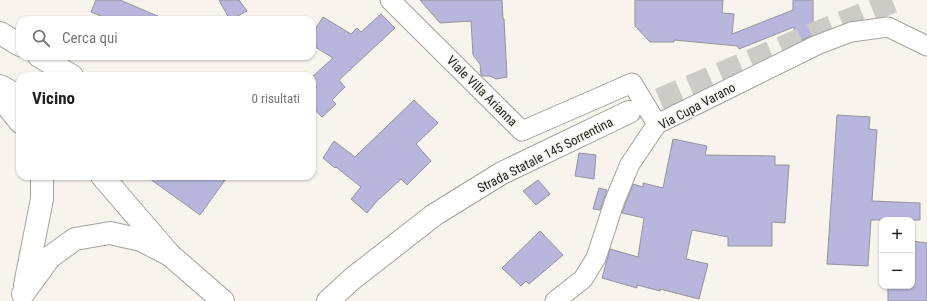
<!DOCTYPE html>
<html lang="it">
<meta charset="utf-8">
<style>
body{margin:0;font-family:"Roboto Condensed",sans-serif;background:#f6f6f6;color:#202124}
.controls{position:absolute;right:12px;bottom:12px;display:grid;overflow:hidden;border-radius:8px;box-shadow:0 1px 3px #0004}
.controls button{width:36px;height:36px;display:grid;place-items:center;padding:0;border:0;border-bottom:1px solid #e0e0e0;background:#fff;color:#202124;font:20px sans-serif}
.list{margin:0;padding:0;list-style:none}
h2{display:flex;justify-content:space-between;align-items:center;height:52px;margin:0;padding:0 16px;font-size:17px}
h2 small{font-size:13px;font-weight:400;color:#757577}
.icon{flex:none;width:22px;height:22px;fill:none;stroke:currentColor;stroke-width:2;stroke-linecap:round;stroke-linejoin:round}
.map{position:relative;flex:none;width:927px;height:301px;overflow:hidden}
.search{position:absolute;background:#fff;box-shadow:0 1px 3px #0004;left:16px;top:16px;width:300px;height:44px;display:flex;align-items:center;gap:10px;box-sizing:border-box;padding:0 14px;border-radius:12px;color:#757577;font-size:15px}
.panel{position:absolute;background:#fff;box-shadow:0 1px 3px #0004;left:16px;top:72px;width:300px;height:108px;border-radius:12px}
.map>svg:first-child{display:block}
.building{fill:#b8b6dd;stroke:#94949a}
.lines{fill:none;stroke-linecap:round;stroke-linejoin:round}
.trunk-tunnel{stroke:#cdcbc5;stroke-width:22;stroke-dasharray:22 11;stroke-linecap:butt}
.minor-casing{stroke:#a4a19c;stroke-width:21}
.tertiary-casing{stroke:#a4a19c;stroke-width:24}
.secondary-casing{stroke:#a4a19c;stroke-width:24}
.trunk-casing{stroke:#a4a19c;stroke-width:24}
.minor{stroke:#fff;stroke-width:19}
.tertiary{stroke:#fff;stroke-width:22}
.secondary{stroke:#fff;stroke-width:22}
.trunk{stroke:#fff;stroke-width:22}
.labels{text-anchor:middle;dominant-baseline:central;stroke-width:3;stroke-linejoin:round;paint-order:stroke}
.street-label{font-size:13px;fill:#272623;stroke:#f7f4ee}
</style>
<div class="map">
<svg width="927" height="301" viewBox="0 0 927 301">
<rect width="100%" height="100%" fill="#f7f4ee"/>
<path class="building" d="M 96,0 L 120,0 L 167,20 L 111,20 L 91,12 Z
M 219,0 L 239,0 L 247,11 L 230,20 Z
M 420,0 L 502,0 L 503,19 L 504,19 L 507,77 L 496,79 L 490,76 L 482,76 L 481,75 L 480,64 L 473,55 L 471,21 L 440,23 Z
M 635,0 L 723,0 L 722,13 L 734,14 L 732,34 L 793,10 L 793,0 L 813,0 L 813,35 L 794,44 L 794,27 L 739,49 L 738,46 L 674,40 L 674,42 L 650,42 L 635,26 Z
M 381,14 L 395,28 L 339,80 L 345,87 L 332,100 L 336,104 L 322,117 L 312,107 L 312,77 L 333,58 L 312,45 L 312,34 L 323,17 L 351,34 L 357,28 L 361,32 Z
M 414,100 L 438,123 L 416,144 L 431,161 L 407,185 L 401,179 L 377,201 L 367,213 L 351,199 L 361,187 L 336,167 L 335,168 L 323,158 L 334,141 L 355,157 Z
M 837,115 L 870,117 L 869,129 L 877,130 L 872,201 L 920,203 L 920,220 L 871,220 L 868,266 L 827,264 Z
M 673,139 L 707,146 L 705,155 L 775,156 L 775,165 L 789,165 L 785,223 L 772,222 L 772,246 L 728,246 L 728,237 L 692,230 L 686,259 L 708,264 L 699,299 L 660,289 L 660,291 L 637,285 L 637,288 L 602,278 L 610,249 L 638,257 L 644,218 L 622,213 L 633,184 L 643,187 L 643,183 L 663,188 Z
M 579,153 L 596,155 L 594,179 L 575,176 Z
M 146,176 L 228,176 L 200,215 Z
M 538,180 L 550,194 L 536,205 L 523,191 Z
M 599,188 L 607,190 L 600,210 L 593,209 Z
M 540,231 L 563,255 L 529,284 L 526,281 L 521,286 L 502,268 Z
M 912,241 L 927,243 L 927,301 L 888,301 L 888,286 L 912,286 Z"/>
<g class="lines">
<path class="trunk-tunnel" d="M 629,112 L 822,30 L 898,0"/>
<defs>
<path id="minor" d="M 390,0 L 522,131 L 632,83 L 657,124
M 555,301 L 583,279 L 596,258 L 615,200 L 630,164 L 657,124 L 817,45 L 851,32 L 888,27 L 927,46"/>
<path id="tertiary" d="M 0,33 L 20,45
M 39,56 L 72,76"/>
<path id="secondary" d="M 0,86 L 20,97
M 102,176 L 170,255 L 223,301"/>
<path id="trunk" d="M 0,97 L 20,122
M 25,285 L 42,199 L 42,176
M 23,294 L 50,257 L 75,239 L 110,233 L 141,240 L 170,255
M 328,301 L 352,279 L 434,215 L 502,173 L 629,112"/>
</defs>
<use href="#minor" class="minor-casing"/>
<use href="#tertiary" class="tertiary-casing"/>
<use href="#secondary" class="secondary-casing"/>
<use href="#trunk" class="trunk-casing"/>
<use href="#minor" class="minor"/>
<use href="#tertiary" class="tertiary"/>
<use href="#secondary" class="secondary"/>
<use href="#trunk" class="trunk"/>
</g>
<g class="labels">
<g class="street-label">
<text transform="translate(482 91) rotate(45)">Viale Villa Arianna</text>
<text transform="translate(697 106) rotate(-28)">Via Cupa Varano</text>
<text transform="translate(545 155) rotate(-27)">Strada Statale 145 Sorrentina</text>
</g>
</g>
</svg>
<div class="controls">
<button>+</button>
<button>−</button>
</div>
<div class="search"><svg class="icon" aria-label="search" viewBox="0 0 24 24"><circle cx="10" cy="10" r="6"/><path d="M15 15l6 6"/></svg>Cerca qui</div>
<section class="panel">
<h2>Vicino<small>0 risultati</small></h2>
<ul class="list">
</ul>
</section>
</div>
